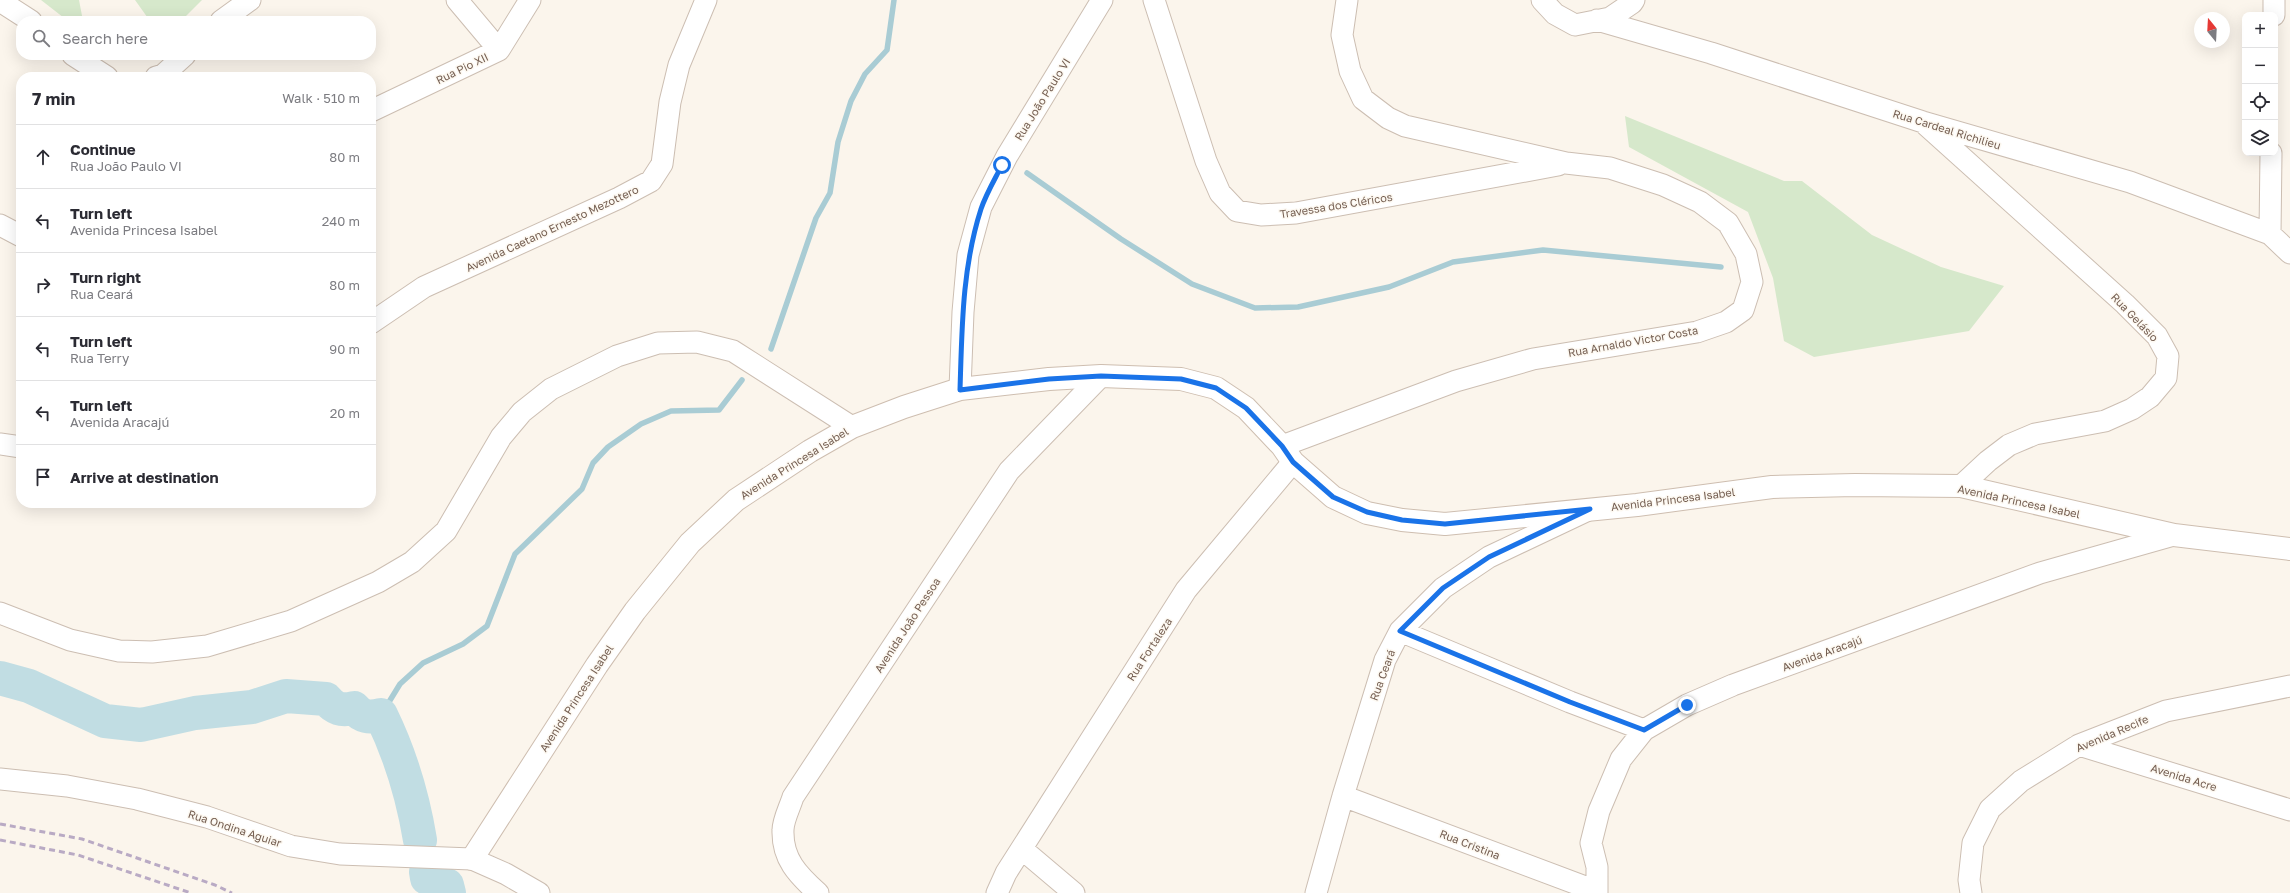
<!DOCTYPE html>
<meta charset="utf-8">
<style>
body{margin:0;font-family:"Golos Text",sans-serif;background:#f2f2f3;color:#2b2b33}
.controls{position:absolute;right:12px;top:12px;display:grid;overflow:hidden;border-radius:8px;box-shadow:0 4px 16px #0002}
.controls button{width:36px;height:36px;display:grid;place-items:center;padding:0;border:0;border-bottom:1px solid #e1e1e2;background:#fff;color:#2b2b33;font:20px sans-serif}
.compass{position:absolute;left:2194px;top:12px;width:36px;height:36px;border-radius:50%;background:#fff;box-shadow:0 4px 16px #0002;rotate:342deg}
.stop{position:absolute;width:12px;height:12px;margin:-9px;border:3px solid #1a73e8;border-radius:50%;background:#fff}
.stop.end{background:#1a73e8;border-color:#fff;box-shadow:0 1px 4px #0008}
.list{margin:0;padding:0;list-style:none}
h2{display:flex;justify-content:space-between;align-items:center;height:52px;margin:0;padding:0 16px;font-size:17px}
h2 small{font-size:13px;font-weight:400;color:#7c7c81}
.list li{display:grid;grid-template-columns:26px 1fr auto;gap:12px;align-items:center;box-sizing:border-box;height:64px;padding:0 16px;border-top:1px solid #e1e1e2}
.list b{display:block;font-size:15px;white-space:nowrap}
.list p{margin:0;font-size:13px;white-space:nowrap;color:#7c7c81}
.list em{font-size:13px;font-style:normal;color:#7c7c81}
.icon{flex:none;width:22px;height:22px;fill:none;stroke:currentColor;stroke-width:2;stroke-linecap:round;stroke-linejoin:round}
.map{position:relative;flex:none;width:2290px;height:893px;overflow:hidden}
.search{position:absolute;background:#fff;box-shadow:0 4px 16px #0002;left:16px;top:16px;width:360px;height:44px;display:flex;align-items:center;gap:10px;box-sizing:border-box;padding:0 14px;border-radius:16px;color:#7c7c81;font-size:15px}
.panel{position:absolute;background:#fff;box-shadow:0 4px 16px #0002;left:16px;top:72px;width:360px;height:436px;border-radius:16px}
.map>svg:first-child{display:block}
.green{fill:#d6e8cb}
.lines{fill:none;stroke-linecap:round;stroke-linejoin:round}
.stream{stroke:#a9ccd4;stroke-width:5.5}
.river{stroke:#c1dde3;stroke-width:34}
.street-casing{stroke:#ccbeb2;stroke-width:23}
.secondary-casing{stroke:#cebeb0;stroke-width:24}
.street{stroke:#fff;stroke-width:21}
.secondary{stroke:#fff;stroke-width:22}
.rail{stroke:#b9aac4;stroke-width:3;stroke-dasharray:6 4;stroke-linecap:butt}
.route{stroke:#1a73e8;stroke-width:5}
.labels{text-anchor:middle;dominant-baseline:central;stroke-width:3;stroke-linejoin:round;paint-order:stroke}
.street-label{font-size:11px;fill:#745e51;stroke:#fdf9f2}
</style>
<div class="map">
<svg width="2290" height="893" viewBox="0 0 2290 893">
<rect width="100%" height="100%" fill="#fbf5ec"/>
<path class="green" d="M 41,0 L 79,0 L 83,21 L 68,21 Z
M 135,0 L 202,0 L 181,21 L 150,21 Z
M 1625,116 L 1784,181 L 1802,181 L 1872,235 L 1941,267 L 2004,286 L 1969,331 L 1814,357 L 1784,341 L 1773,278 L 1748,212 L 1629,147 Z"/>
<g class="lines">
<path class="stream" d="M 1027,173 L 1121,239 L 1192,284 L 1255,308 L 1298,307 L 1389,287 L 1453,262 L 1543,250 L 1721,267
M 771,349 L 816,218 L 830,193 L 838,142 L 851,101 L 865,74 L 887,50 L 894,0
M 381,715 L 400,684 L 423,663 L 463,644 L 487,626 L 515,554 L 582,489 L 593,463 L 608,447 L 641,424 L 671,411 L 719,410 L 742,380"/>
<path class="river" d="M 0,678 L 29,686 L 105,721 L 141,725 L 195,713 L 252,707 L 286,696 L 326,699 C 335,709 341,711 354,708 C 362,717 369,718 381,715 C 400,754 413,797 420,840
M 426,872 L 427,878 L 447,885 L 449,893"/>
<defs>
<path id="street" d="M 457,0 L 499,50
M 1154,0 L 1206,161 L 1220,193 L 1237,211 L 1261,215 L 1296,213 L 1558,165
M 1542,0 L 1555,14 L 1575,25 L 1610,18 L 1632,3 L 1634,0
M 0,1 L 31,21
M 2274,15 L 2274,0
M 1597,20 L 1711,53 L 1923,122 L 2130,182 L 2270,234 L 2290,253
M 221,21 L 250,0
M 73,55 L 107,77
M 156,77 L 163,75 L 185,55
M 371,111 L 499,50 L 530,0
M 1926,125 L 2125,304 L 2157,336 L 2168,356 L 2166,378 L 2150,397 L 2132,409 L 2105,421 L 2035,434 L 2009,445 L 1988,461 L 1961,486
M 0,225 L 21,236
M 2270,234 L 2271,153
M 371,323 L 424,287 L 619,198 L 651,181 L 662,164 L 670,102 L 679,65 L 706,0
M 960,389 L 963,312 L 968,255 L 981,207 L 1007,156 L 1102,0
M 0,444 L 21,447
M 1282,446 L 1456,381 L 1533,359 L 1697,332 L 1726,322 L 1743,310 L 1752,282 L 1746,254 L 1728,223 L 1700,202 L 1663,185 L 1610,168 L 1566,163 L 1405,126 L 1388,118 L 1363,99 L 1350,71 L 1342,35 L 1347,0
M 0,613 L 70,640 L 119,651 L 152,652 L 207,646 L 291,621 L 378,582 L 412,562 L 446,531 L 501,437 L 522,412 L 551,389 L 617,356 L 658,343 L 697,342 L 733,351 L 852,427
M 1400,631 L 1570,702 L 1644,730
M 2079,745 L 2290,810
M 0,779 L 67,786 L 137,799 L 207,817 L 291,846 L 340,854 L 472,859 L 506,874 L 539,893
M 1343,796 L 1596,891
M 1022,849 L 1074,893
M 818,893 C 798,875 782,859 783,830 C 783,820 790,807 793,797 L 1009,471 L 1101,376
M 997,893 L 1006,873 L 1186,590 L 1293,462
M 1316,893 L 1343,796 L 1385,660 L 1400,631 L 1443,588 L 1489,557 L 1586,511
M 1597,893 L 1597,867 L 1591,843 L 1599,811 L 1621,759 L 1644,730 L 1687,705 L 1733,685 L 2040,573 L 2174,535
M 1971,893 L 1969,880 L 1973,843 L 1990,809 L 2021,781 L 2079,745 L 2166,711 L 2290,686"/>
<path id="secondary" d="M 472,859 L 597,665 L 635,611 L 690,543 L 736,500 L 810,451 L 852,427 L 904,407 L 960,389 L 1049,379 L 1101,376 L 1181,379 L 1216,388 L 1246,408 L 1282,446 L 1293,462 L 1333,497 L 1367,513 L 1402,520 L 1445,524 L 1637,505 L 1772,487 L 1855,485 L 1961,486 L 2174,535 L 2290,549"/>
</defs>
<use href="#street" class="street-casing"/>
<use href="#secondary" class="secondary-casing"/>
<use href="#street" class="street"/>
<use href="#secondary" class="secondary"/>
<path class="rail" d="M 0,824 L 82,839 L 215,885 L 232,893
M 0,840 L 78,855 L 191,893"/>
</g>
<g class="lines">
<path class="route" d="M 1002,165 C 995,179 986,194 981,209 C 962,268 962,328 960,390 L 1049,379 L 1101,376 L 1181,379 L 1216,388 L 1246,408 L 1282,446 L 1293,462 L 1333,497 L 1367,512 L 1402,520 L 1445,524 L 1590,509 L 1489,557 L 1443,588 L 1400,631 L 1570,702 L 1644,730 L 1687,705"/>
</g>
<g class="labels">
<g class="street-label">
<text transform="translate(462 68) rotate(-26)">Rua Pio XII</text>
<text transform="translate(1042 99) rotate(-58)">Rua João Paulo VI</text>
<text transform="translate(1947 129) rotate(17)">Rua Cardeal Richilieu</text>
<text transform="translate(1336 205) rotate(-9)">Travessa dos Cléricos</text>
<text transform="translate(552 228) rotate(-25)">Avenida Caetano Ernesto Mezottero</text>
<text transform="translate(2135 317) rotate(46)">Rua Gelásio</text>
<text transform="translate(1633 341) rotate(-10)">Rua Arnaldo Victor Costa</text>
<text transform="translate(794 463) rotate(-32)">Avenida Princesa Isabel</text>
<text transform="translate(1673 499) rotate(-7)">Avenida Princesa Isabel</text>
<text transform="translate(2019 501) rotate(12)">Avenida Princesa Isabel</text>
<text transform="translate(907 625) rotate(-57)">Avenida João Pessoa</text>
<text transform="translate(1149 649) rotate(-57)">Rua Fortaleza</text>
<text transform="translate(1822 653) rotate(-20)">Avenida Aracajú</text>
<text transform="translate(1382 675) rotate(-70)">Rua Ceará</text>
<text transform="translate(576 698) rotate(-57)">Avenida Princesa Isabel</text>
<text transform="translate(2112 733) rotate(-23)">Avenida Recife</text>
<text transform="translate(2184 777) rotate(17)">Avenida Acre</text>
<text transform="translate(235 828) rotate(18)">Rua Ondina Aguiar</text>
<text transform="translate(1470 844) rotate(21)">Rua Cristina</text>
</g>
</g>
</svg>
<div class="controls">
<button>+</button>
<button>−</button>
<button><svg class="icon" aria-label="locate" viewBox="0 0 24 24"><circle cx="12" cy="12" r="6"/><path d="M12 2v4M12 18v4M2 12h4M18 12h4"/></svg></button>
<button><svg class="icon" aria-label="layers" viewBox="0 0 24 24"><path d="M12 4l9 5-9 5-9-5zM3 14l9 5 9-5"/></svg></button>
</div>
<svg class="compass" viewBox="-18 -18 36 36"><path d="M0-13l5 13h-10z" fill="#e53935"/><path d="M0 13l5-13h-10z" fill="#7c7c81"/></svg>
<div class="stop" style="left:1002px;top:165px"></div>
<div class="stop end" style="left:1687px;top:705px"></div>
<div class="search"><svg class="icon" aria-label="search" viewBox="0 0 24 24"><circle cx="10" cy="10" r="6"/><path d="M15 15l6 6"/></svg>Search here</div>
<section class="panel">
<h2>7 min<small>Walk · 510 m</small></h2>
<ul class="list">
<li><svg class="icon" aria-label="ahead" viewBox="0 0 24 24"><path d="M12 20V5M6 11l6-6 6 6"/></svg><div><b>Continue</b><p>Rua João Paulo VI</p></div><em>80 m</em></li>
<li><svg class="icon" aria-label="left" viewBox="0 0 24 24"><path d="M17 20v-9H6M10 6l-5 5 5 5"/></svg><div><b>Turn left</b><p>Avenida Princesa Isabel</p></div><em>240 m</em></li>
<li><svg class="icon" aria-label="right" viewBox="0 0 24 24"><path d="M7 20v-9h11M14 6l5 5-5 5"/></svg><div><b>Turn right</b><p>Rua Ceará</p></div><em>80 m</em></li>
<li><svg class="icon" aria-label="left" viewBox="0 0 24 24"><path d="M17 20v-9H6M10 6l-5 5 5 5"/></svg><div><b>Turn left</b><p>Rua Terry</p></div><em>90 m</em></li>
<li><svg class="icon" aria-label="left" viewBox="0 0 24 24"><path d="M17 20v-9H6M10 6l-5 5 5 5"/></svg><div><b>Turn left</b><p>Avenida Aracajú</p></div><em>20 m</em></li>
<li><svg class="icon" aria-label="arrive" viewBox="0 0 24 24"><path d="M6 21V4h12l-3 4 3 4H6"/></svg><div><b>Arrive at destination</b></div></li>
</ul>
</section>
</div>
